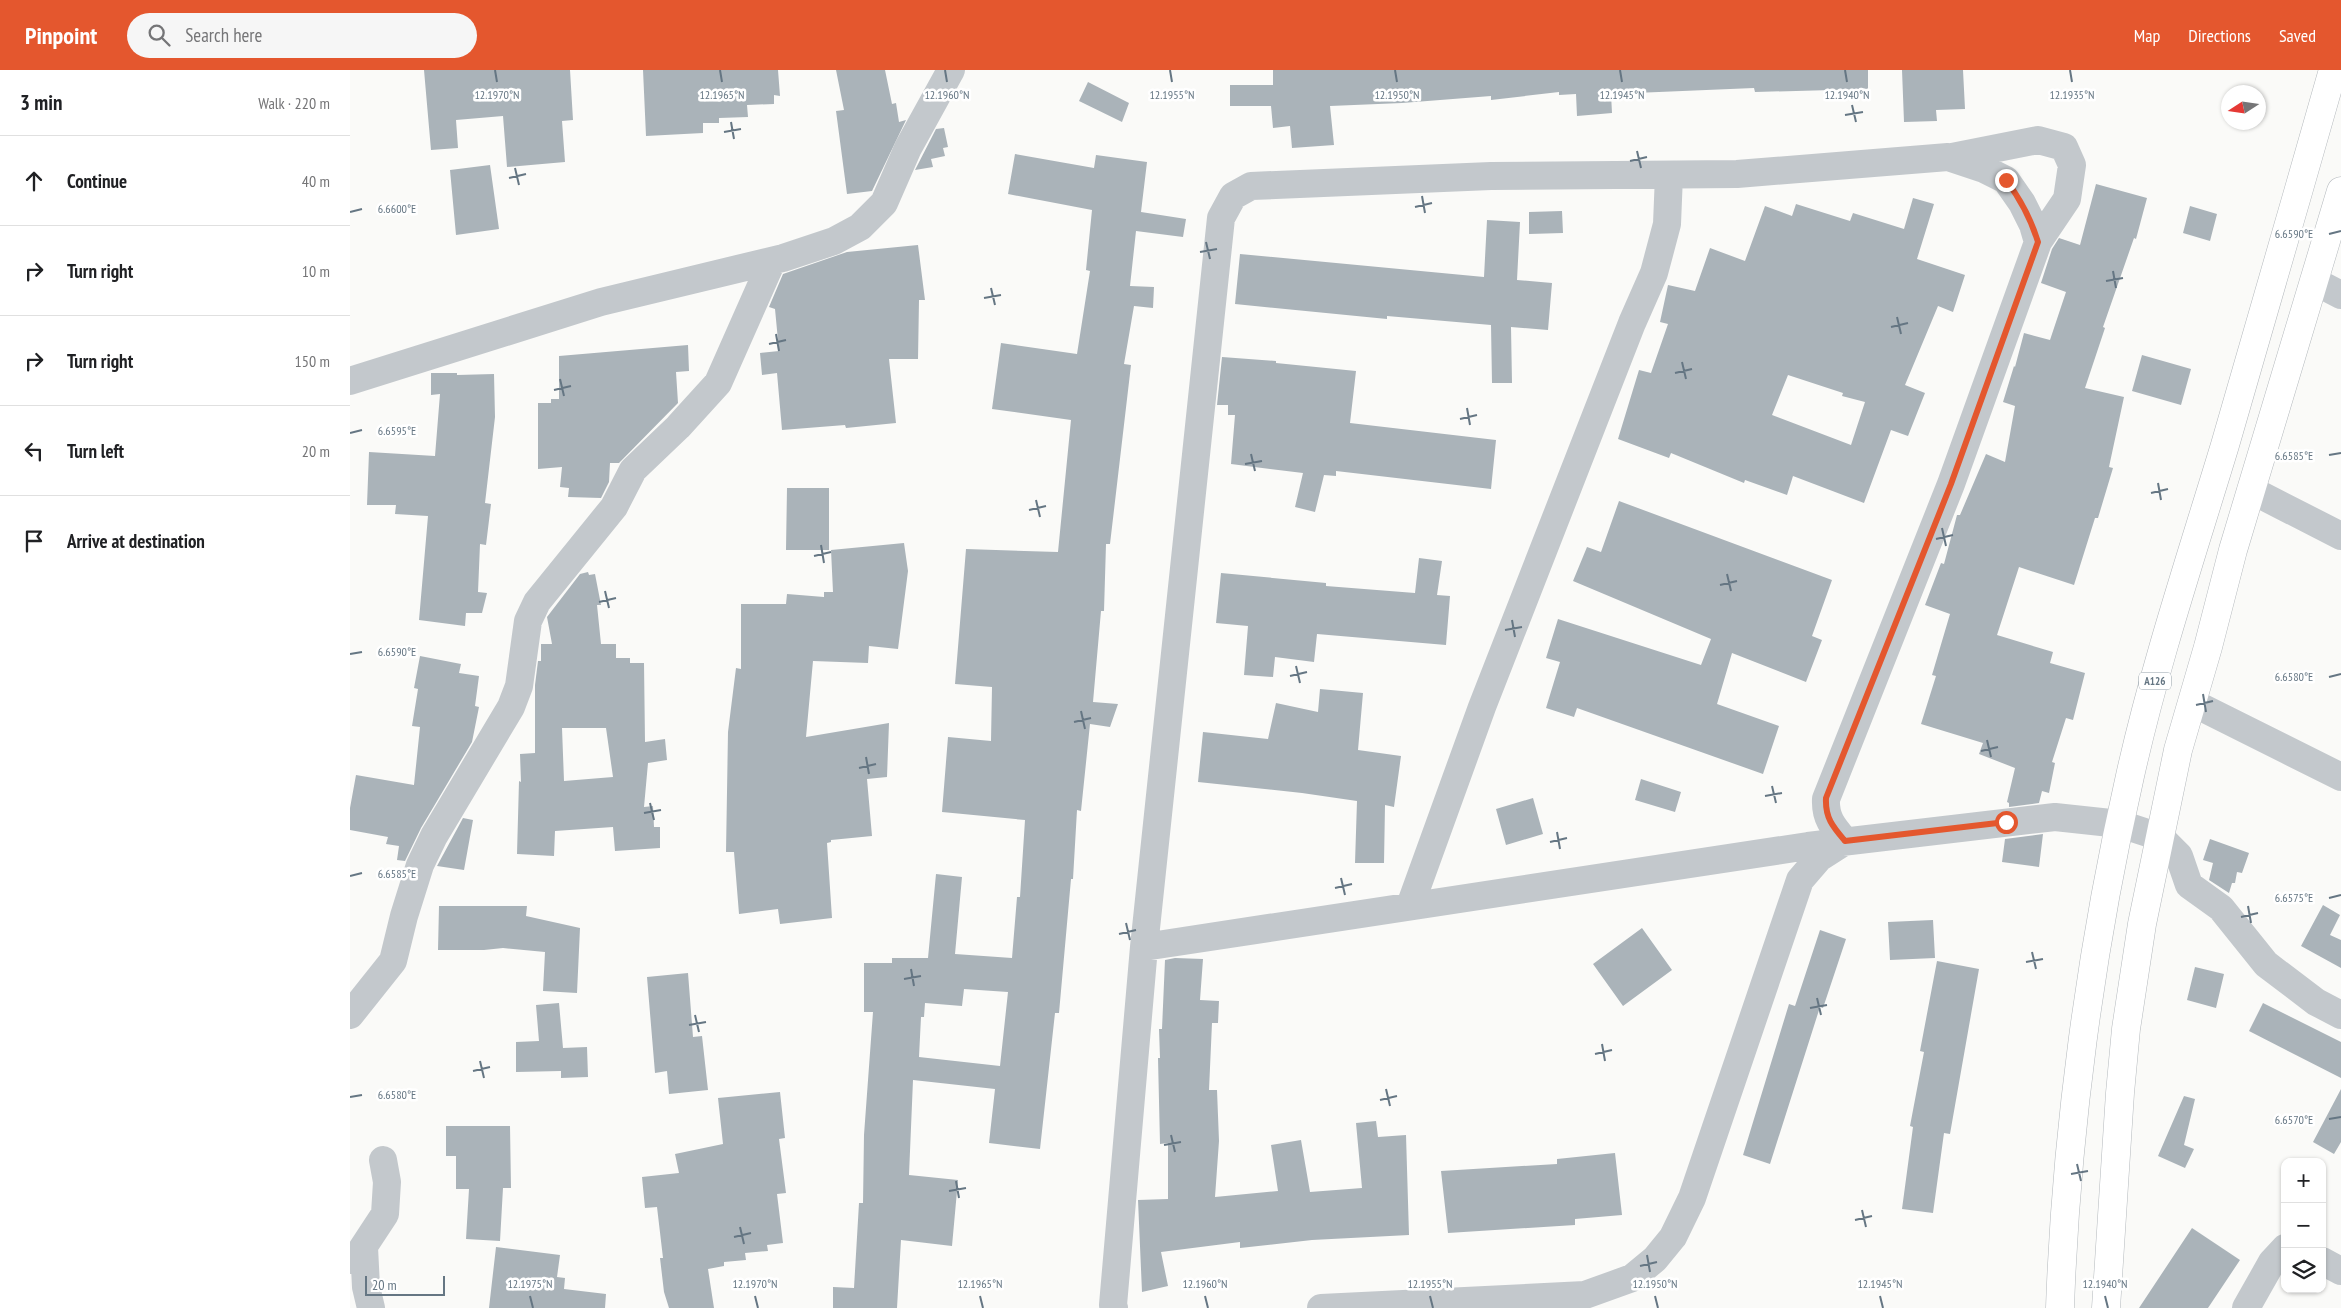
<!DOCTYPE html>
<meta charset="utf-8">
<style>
body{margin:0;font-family:"PT Sans Narrow",sans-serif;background:#f6f6f6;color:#202124}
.controls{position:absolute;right:15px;bottom:15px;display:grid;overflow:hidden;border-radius:10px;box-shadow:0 1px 4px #0004}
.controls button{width:45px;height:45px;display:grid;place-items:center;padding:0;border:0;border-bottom:1px solid #e0e0e0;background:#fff;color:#202124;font:25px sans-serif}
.compass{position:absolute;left:1871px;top:15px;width:45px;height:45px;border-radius:50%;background:#fff;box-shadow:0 1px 4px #0004;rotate:258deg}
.scale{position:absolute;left:15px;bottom:12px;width:80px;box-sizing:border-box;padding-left:5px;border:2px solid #657683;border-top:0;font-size:14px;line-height:18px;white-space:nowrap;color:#657683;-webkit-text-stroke:4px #fff;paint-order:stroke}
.stop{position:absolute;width:15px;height:15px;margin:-11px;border:4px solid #e4572e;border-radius:50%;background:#fff}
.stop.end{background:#e4572e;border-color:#fff;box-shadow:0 1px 5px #0008}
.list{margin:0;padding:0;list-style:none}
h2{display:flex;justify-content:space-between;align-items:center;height:65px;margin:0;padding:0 20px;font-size:21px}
h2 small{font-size:16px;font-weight:400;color:#757577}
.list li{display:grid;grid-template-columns:32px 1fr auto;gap:15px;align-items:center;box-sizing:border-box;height:90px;padding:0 20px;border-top:1px solid #e0e0e0}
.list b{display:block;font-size:19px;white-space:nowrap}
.list em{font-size:16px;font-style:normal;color:#757577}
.icon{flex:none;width:28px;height:28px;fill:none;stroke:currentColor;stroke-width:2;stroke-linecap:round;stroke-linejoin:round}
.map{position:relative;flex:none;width:1991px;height:1238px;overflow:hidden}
header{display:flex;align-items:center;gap:30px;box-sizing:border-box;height:70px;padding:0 25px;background:#e4572e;color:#fff}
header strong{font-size:24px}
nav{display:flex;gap:28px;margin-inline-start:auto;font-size:18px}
.search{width:350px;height:45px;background:#f6f6f6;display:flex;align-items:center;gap:12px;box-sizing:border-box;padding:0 18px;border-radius:28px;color:#757577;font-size:19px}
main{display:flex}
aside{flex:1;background:#fff}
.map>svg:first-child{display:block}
.building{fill:#aab3b9;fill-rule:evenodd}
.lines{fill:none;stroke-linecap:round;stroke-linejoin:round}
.highway-casing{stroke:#b4b9bd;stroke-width:29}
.minor{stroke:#c3c8cc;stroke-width:28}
.highway{stroke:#fff;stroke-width:28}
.route{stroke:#e4572e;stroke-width:6}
.ticks{fill:none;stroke:#657683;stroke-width:2}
.labels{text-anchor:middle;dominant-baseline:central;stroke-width:5;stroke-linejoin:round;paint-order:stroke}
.shield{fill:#fff;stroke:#939fa8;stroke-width:1}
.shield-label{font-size:11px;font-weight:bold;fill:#657683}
.ticks-label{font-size:12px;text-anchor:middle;fill:#657683;stroke:#fff;stroke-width:5;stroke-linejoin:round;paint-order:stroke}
</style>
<header>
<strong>Pinpoint</strong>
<div class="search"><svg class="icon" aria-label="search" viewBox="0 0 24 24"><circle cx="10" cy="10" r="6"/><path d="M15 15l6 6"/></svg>Search here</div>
<nav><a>Map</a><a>Directions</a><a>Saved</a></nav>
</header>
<main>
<aside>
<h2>3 min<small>Walk · 220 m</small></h2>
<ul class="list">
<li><svg class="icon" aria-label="ahead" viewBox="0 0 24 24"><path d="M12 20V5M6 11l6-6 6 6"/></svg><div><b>Continue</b></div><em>40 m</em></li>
<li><svg class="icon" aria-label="right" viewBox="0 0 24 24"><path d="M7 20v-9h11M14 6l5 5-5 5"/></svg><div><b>Turn right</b></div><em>10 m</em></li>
<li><svg class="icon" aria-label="right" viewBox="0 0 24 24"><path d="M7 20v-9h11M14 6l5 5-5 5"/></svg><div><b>Turn right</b></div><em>150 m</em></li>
<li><svg class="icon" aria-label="left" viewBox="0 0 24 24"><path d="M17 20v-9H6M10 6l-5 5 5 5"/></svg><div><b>Turn left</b></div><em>20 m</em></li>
<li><svg class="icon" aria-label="arrive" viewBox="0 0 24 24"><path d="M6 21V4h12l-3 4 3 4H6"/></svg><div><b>Arrive at destination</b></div></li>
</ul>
</aside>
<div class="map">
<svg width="1991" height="1238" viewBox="0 0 1991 1238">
<rect width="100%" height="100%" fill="#fafaf8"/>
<path class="building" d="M 74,0 L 220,0 L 223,50 L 212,51 L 215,92 L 157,97 L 153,46 L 106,50 L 108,78 L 81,80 Z
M 293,0 L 428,0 L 430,26 L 424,25 L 424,34 L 397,35 L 398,47 L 369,48 L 369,53 L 353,53 L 353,63 L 296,66 Z
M 486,0 L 535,0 L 542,34 L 546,33 L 549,52 L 556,50 L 522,121 L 497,124 L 486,41 L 494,40 Z
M 923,0 L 1518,0 L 1518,19 L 1405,22 L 1404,18 L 1261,24 L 1262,43 L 1227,46 L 1226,24 L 1209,25 L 1209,22 L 1141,30 L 1141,26 L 1052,33 L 980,36 L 984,75 L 942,78 L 940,56 L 923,58 L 921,36 L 880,36 L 880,15 L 923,15 Z
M 1552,0 L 1613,0 L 1615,39 L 1586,40 L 1587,51 L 1554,52 Z
M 738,12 L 779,33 L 772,52 L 729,31 Z
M 594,58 L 598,77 L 593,78 L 595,86 L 581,89 L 583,97 L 565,100 L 586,59 Z
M 665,84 L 744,98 L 746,85 L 797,92 L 791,142 L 836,149 L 833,167 L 786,161 L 780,216 L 804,217 L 803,238 L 784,236 L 774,294 L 781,295 L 760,474 L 756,474 L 754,541 L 751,541 L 743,632 L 768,634 L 760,657 L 740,654 L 731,741 L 727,740 L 723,809 L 721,809 L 709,943 L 705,943 L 690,1079 L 639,1073 L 645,1019 L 563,1010 L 559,1105 L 608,1110 L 602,1176 L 551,1170 L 547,1238 L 483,1238 L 483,1217 L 504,1218 L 509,1133 L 513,1133 L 514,1065 L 523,942 L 514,942 L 514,893 L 542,893 L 542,888 L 578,888 L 586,804 L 612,807 L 605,884 L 662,888 L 667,827 L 670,827 L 675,750 L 592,742 L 598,667 L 641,671 L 642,617 L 605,614 L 616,479 L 708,482 L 721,350 L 642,339 L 651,273 L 727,284 L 740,201 L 736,200 L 742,140 L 658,124 ZM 614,919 L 658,922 L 650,996 L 569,987 L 571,947 L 574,947 L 575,933 L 612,936 Z
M 140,95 L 149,159 L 106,165 L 100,100 Z
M 1746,114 L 1797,128 L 1786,169 L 1784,168 L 1753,257 L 1755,258 L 1735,318 L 1774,327 L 1759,397 L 1763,398 L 1748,448 L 1745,448 L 1724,515 L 1669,497 L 1647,565 L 1703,582 L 1700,593 L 1735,603 L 1723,650 L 1716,648 L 1702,692 L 1705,693 L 1699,723 L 1692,721 L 1689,733 L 1659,737 L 1659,733 L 1657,732 L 1665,698 L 1629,684 L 1633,673 L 1571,654 L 1586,606 L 1582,605 L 1600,544 L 1575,535 L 1591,493 L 1594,494 L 1607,445 L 1610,445 L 1636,384 L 1655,392 L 1665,336 L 1653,332 L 1664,296 L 1665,297 L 1674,263 L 1700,270 L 1716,222 L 1691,213 L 1702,179 L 1709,168 L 1730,175 Z
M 1563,128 L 1584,134 L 1567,189 L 1615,205 L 1603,242 L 1588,236 L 1555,315 L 1575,323 L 1558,366 L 1541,360 L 1514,433 L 1443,406 L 1437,425 L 1395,410 L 1394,413 L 1321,383 L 1319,388 L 1268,369 L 1289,300 L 1301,303 L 1318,254 L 1310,252 L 1318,215 L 1345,221 L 1360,178 L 1395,191 L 1415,136 L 1442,146 L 1446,134 L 1500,151 L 1503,143 L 1554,159 ZM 1438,305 L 1493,323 L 1492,326 L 1515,332 L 1501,375 L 1422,345 Z
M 1840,136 L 1867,144 L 1860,171 L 1833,163 Z
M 1212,141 L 1213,163 L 1179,164 L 1179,142 Z
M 1137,150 L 1170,152 L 1167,210 L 1202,213 L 1198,260 L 1161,257 L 1162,313 L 1142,313 L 1141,255 L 1037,246 L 1037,249 L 885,234 L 890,184 L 1134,207 Z
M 568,175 L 575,230 L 569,230 L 568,289 L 539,289 L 546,353 L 496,358 L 495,355 L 432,360 L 427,303 L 412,305 L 410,283 L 429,281 L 425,239 L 419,237 L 433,204 L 497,182 Z
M 338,275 L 339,301 L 326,302 L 328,333 L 269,393 L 260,393 L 259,412 L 251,428 L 218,427 L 219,418 L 210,417 L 212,397 L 188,399 L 188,333 L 201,333 L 201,329 L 209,329 L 209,286 Z
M 1792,285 L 1841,299 L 1831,335 L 1782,321 Z
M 872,287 L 926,291 L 926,293 L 1006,301 L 1000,353 L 1146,370 L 1141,419 L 986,401 L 986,406 L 974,405 L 965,442 L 945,437 L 953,403 L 881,394 L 885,345 L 878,345 L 878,335 L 867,335 Z
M 81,303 L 107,303 L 107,305 L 144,304 L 145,347 L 135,433 L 141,434 L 136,475 L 130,474 L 128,522 L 137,523 L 132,543 L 116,543 L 115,556 L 69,550 L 78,446 L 45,444 L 46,435 L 17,435 L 19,382 L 85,386 L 90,324 L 81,325 Z
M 437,418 L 479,418 L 479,480 L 436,480 Z
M 1269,431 L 1482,510 L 1462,566 L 1472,570 L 1456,612 L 1382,583 L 1367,634 L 1429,656 L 1413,704 L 1227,638 L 1224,647 L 1196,638 L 1210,592 L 1196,588 L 1208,549 L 1351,595 L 1361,569 L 1223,511 L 1237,477 L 1251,482 Z
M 554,473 L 558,501 L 548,579 L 519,576 L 518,593 L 463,591 L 456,667 L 539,653 L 537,707 L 517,709 L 522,766 L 481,770 L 481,772 L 477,773 L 482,848 L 430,854 L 428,839 L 389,844 L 384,782 L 376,782 L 378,662 L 386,598 L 391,599 L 391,534 L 436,534 L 437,524 L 474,527 L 474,522 L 483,522 L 481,480 Z
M 1069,488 L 1092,491 L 1087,525 L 1100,526 L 1096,575 L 967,564 L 964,592 L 925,587 L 923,607 L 894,605 L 898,556 L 866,553 L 871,503 L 976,513 L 976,516 L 1065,523 Z
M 238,502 L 239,505 L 245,504 L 251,535 L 247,535 L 251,574 L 266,574 L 266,588 L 280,588 L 280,593 L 294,593 L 295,672 L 315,669 L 317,690 L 298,693 L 294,737 L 303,736 L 304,757 L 310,757 L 310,778 L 265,781 L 263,757 L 205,761 L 204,786 L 167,784 L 169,711 L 171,712 L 170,684 L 185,683 L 185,615 L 188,591 L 191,591 L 191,574 L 202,574 L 197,547 L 230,504 ZM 212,658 L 256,658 L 263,707 L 214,711 Z
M 70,586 L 111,594 L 109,603 L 129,606 L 125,636 L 129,637 L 122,672 L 71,758 L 55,791 L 47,790 L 49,776 L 36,774 L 38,767 L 0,760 L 0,738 L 6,705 L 64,715 L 70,657 L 62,656 L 68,619 L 64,618 Z
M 970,619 L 1013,623 L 1008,680 L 1051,686 L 1044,737 L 1035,735 L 1034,793 L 1005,793 L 1007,731 L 952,723 L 848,712 L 853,662 L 918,669 L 926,633 L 968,642 Z
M 1291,709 L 1331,722 L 1325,742 L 1285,730 Z
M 1183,728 L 1193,764 L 1156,775 L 1146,739 Z
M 113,748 L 123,750 L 114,800 L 87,796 Z
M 1693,764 L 1689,797 L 1652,792 L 1655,769 Z
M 1860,769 L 1899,783 L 1892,803 L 1887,802 L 1885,813 L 1882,813 L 1879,823 L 1859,810 L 1863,793 L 1853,790 Z
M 1973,835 L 1990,845 L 1980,865 L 1991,870 L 1991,898 L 1951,876 Z
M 89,836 L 177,836 L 176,846 L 230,858 L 227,923 L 193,921 L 195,882 L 153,878 L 134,880 L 88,880 Z
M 1583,850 L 1585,888 L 1540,890 L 1538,852 Z
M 1292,858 L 1322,900 L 1273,936 L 1243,894 Z
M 1470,860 L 1496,869 L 1473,938 L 1470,937 L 1420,1094 L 1393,1085 L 1439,934 L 1445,936 Z
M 825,888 L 853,889 L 850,930 L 869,931 L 868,953 L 862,953 L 859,1020 L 867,1020 L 869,1071 L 865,1127 L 928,1121 L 921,1075 L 951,1070 L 960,1122 L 1012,1118 L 1006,1053 L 1026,1051 L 1028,1067 L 1056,1065 L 1059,1165 L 962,1170 L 890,1178 L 890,1172 L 811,1182 L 818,1216 L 792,1222 L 788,1130 L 818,1129 L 818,1073 L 810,1074 L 808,988 L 810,988 L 809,959 L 812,959 L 815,890 Z
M 1587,891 L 1629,899 L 1600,1064 L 1594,1063 L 1583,1143 L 1552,1139 L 1563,1057 L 1560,1056 L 1574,982 L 1570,981 Z
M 1845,897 L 1874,904 L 1866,938 L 1837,930 Z
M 338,903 L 343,967 L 352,966 L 358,1020 L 319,1024 L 317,1001 L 305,1003 L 297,907 Z
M 209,933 L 213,978 L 237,977 L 238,1007 L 211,1008 L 211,1001 L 166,1002 L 166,972 L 189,971 L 186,935 Z
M 1913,933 L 1991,972 L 1991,1008 L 1899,961 Z
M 1991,1019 L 1991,1072 L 1984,1084 L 1963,1072 Z
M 430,1022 L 435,1068 L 429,1069 L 436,1123 L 427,1124 L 433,1173 L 417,1175 L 418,1181 L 395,1183 L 396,1190 L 374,1192 L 374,1196 L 358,1199 L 364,1238 L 319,1238 L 314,1222 L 310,1188 L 313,1188 L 307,1137 L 295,1138 L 292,1107 L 329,1103 L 325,1084 L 373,1074 L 368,1028 Z
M 1834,1026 L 1845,1029 L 1834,1075 L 1844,1079 L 1835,1098 L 1808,1086 Z
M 96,1056 L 160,1056 L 161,1118 L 153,1118 L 150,1171 L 116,1169 L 119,1119 L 106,1119 L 106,1086 L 96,1086 Z
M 1265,1083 L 1272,1145 L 1225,1149 L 1225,1155 L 1098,1163 L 1091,1101 L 1207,1094 L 1207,1089 Z
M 1842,1158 L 1890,1190 L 1858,1238 L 1789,1238 Z
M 146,1177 L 210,1185 L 207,1207 L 215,1208 L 214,1219 L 256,1224 L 255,1238 L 139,1238 Z"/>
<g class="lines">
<defs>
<path id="highway" d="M 1710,1238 C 1716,1063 1741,877 1780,706 C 1805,594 1842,484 1875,375 C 1912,250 1947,125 1983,0
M 1756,1238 L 1770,1023 L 1776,959 L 1792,854 L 1828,680 L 1858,577 L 1883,480 L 1991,121"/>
</defs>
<use href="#highway" class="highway-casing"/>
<path class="minor" d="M 1964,211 L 1991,225
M 0,311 L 251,232 L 433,188 L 484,171 L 510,157 L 534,133 L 558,78 L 601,0
M 1901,420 L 1991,466
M 1843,633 L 1991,707
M 1495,771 C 1483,757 1475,748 1476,729 L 1601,414 L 1688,172 L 1717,129 L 1722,95 L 1714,77 L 1688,70 L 1602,87
M 1060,836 L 1132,637 L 1282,253 L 1304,203 L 1317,154 L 1319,105
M 794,877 L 1458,776 L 1705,747 L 1770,754 L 1810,767 L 1829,786 L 1839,815 L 1871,838 L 1916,894 L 1966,932 L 1991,945
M 0,945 L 43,891 L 54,846 L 70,795 L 84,766 L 161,637 L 169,616 L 178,551 L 187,532 L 264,437 L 283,400 L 328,357 L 368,313 L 422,191
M 14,1177 L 16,1217 L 21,1238
M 0,1190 L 6,1188 L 35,1144 L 37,1112 L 33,1090
M 1972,1191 L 1991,1201
M 764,1238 L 763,1235 L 794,877 L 871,148 L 883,126 L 901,116 L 1141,106 L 1387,104 L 1598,87 L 1634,99 L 1656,110 L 1672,133 L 1683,155 L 1688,172
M 971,1238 L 1235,1225 L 1282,1208 L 1305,1189 L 1323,1167 L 1342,1128 L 1450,810 L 1469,788 L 1494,772
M 1896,1238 L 1922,1192 L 1935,1178"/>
<use href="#highway" class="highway"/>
</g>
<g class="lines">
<path class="route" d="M 1656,110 C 1671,130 1681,149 1688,172 L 1601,414 L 1476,728 C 1475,748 1483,757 1495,771 L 1656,752"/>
</g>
<path class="ticks" d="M 145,0 L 147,12M 370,0 L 372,12M 595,0 L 597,12M 820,0 L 822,12M 1045,0 L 1047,12M 1270,0 L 1272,12M 1495,0 L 1497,12M 1720,0 L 1722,12M 1502,35 L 1506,52M 1495,45 L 1513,42M 381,52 L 384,69M 374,62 L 391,59M 1287,81 L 1291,98M 1280,91 L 1297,87M 165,98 L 169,115M 159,108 L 176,104M 1072,126 L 1075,143M 1065,137 L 1082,133M 0,142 L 12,139M 1979,164 L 1991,161M 856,172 L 860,189M 850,182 L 867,179M 1763,201 L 1766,218M 1756,211 L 1773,208M 641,218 L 645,235M 634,228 L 651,225M 1547,247 L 1551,264M 1541,257 L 1558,253M 426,264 L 429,281M 419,274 L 436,270M 1332,292 L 1336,309M 1325,303 L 1342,299M 210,309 L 214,326M 204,320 L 221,316M 1117,338 L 1120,355M 1110,349 L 1127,345M 0,363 L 12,360M 901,384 L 905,401M 1979,385 L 1991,383M 895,394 L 912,391M 1808,413 L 1811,430M 1801,423 L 1818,419M 686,430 L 690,447M 679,440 L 696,436M 1592,458 L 1596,476M 1586,469 L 1603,465M 471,475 L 474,493M 464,486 L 481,482M 1377,504 L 1381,521M 1370,515 L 1387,511M 255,521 L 259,538M 249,532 L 266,528M 1162,550 L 1165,567M 1155,560 L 1172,557M 0,584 L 12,582M 946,596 L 950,613M 940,606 L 957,602M 1979,607 L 1991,604M 1853,624 L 1856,642M 1846,635 L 1863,631M 731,641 L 735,659M 724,652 L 741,648M 1637,670 L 1641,687M 1631,681 L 1648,677M 516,687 L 519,704M 509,698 L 526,694M 1422,716 L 1426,733M 1415,726 L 1432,723M 300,733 L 304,750M 294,743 L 311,740M 1207,762 L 1210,779M 1200,772 L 1217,768M 0,806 L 12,803M 991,808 L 995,825M 985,818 L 1002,814M 1979,828 L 1991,825M 1898,836 L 1901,853M 1891,847 L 1908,843M 776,853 L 780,870M 769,864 L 786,860M 1682,882 L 1686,899M 1676,892 L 1693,889M 561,899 L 564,916M 554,909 L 571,906M 1467,928 L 1471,945M 1460,938 L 1477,935M 345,945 L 349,962M 339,955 L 356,952M 1252,974 L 1255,991M 1245,984 L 1262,980M 130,991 L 134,1008M 123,1001 L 140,997M 1036,1019 L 1040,1036M 0,1027 L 12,1025M 1030,1030 L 1047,1026M 1979,1049 L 1991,1047M 821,1065 L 825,1082M 814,1075 L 831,1072M 1727,1094 L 1731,1111M 1721,1104 L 1738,1101M 606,1111 L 609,1128M 599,1121 L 616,1118M 1512,1140 L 1516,1157M 1505,1150 L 1522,1146M 390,1157 L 394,1174M 384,1167 L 401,1163M 1297,1185 L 1300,1202M 1290,1196 L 1307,1192M 180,1226 L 183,1238M 405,1226 L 408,1238M 630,1226 L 633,1238M 855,1226 L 858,1238M 1080,1226 L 1083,1238M 1305,1226 L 1308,1238M 1530,1226 L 1533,1238M 1755,1226 L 1758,1238"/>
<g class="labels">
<rect class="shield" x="1789" y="602.5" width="32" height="17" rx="4"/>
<g class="shield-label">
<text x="1805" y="611">A126</text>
</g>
</g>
<g class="ticks-label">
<text x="147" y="29">12.1970°N</text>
<text x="372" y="29">12.1965°N</text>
<text x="597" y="29">12.1960°N</text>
<text x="822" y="29">12.1955°N</text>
<text x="1047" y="29">12.1950°N</text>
<text x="1272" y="29">12.1945°N</text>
<text x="1497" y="29">12.1940°N</text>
<text x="1722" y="29">12.1935°N</text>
<text x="47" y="143">6.6600°E</text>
<text x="1944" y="168">6.6590°E</text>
<text x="47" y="365">6.6595°E</text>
<text x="1944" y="390">6.6585°E</text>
<text x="47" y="586">6.6590°E</text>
<text x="1944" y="611">6.6580°E</text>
<text x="47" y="808">6.6585°E</text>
<text x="1944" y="832">6.6575°E</text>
<text x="47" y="1029">6.6580°E</text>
<text x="1944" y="1054">6.6570°E</text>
<text x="180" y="1218">12.1975°N</text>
<text x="405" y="1218">12.1970°N</text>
<text x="630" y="1218">12.1965°N</text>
<text x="855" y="1218">12.1960°N</text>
<text x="1080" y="1218">12.1955°N</text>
<text x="1305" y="1218">12.1950°N</text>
<text x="1530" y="1218">12.1945°N</text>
<text x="1755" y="1218">12.1940°N</text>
</g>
</svg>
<div class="controls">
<button>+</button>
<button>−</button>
<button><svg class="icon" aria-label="layers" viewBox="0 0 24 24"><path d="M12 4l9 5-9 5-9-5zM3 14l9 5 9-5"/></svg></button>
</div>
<svg class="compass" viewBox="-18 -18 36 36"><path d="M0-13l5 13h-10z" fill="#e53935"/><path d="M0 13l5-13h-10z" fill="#757577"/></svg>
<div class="scale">20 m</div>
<div class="stop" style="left:1656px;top:752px"></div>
<div class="stop end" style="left:1656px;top:110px"></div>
</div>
</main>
